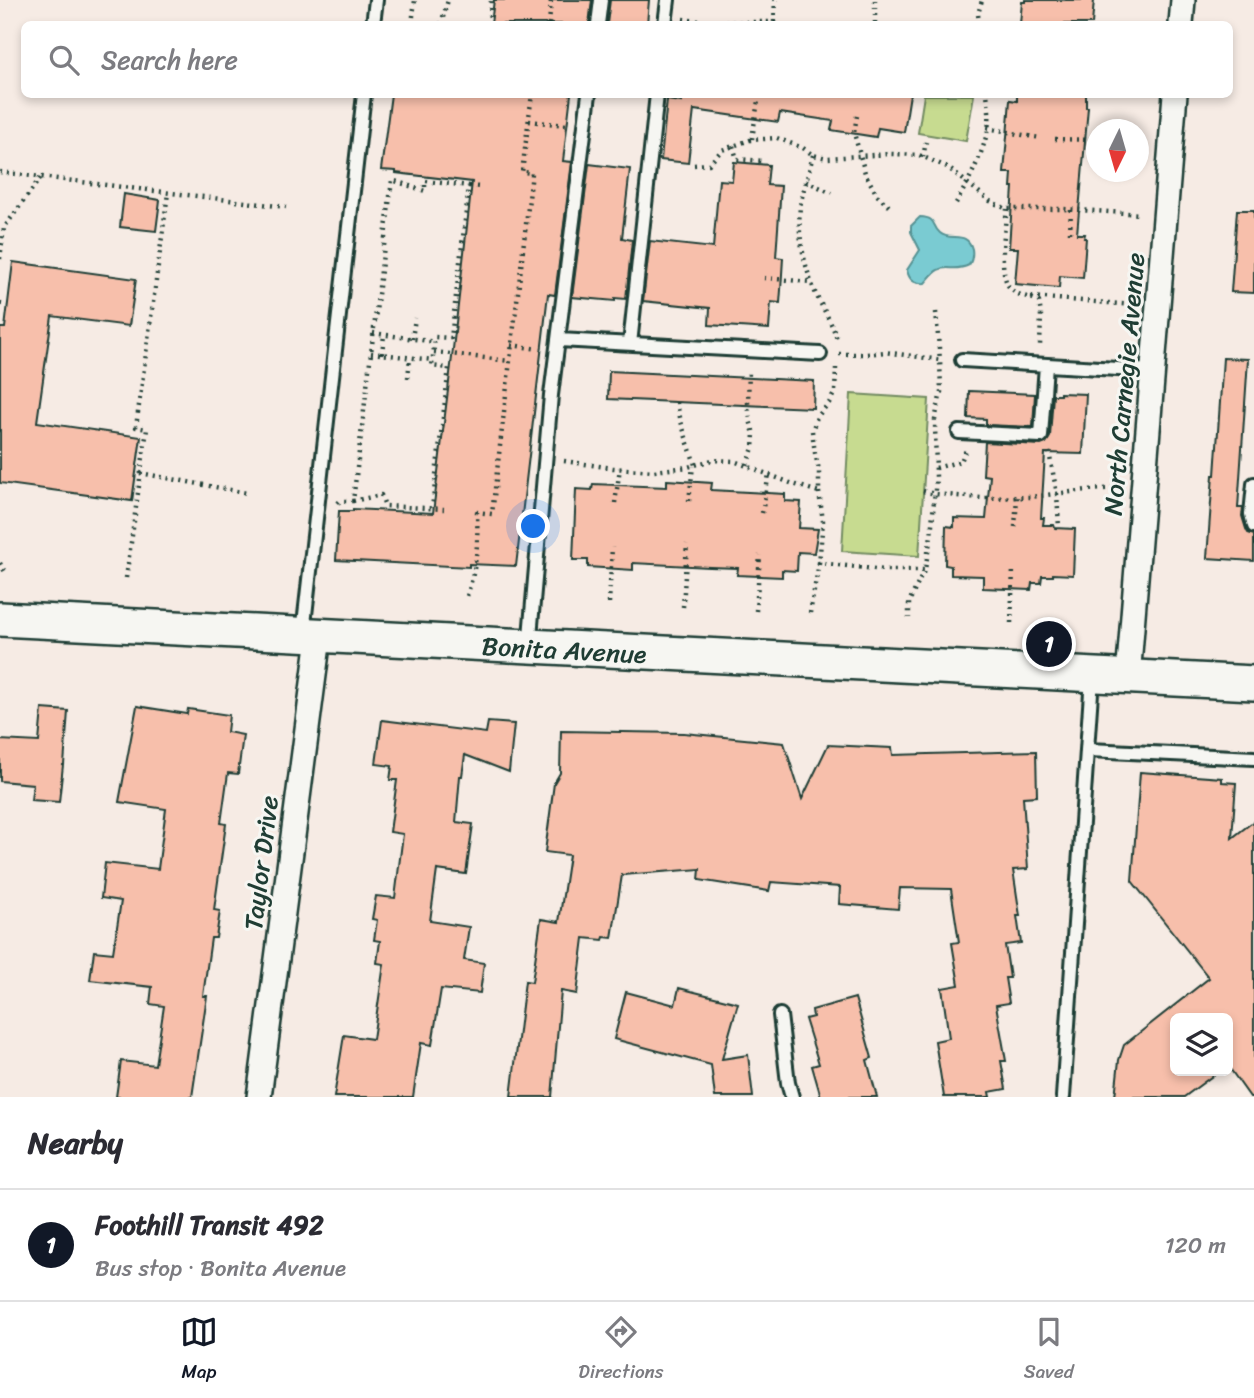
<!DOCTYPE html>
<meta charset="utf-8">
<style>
body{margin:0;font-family:Sriracha,sans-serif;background:#f7f7f7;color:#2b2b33}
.controls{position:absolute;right:21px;bottom:21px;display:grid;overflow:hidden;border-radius:10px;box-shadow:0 4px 10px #0003}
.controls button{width:63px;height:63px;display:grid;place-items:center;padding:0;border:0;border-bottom:2px solid #e1e1e2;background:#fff;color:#2b2b33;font:35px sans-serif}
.compass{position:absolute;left:1086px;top:119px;width:63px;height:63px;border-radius:50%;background:#fff;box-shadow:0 4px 10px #0003;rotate:185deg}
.you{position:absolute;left:534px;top:527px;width:24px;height:24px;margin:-18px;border:5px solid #fff;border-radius:50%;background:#1a73e8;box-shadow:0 0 0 10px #1a73e833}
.badge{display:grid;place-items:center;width:46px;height:46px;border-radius:50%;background:#111827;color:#fff;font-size:23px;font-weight:700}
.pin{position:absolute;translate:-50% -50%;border:4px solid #fff;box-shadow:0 2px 7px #0006}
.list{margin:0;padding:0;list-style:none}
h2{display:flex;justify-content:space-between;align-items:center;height:91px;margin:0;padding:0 28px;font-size:30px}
h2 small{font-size:23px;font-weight:400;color:#7c7c81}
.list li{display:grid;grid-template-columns:46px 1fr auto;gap:21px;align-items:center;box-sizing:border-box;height:112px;padding:0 28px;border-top:2px solid #e1e1e2}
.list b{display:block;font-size:26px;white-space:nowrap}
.list p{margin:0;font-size:23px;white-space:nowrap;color:#7c7c81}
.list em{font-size:23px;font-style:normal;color:#7c7c81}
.icon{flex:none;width:38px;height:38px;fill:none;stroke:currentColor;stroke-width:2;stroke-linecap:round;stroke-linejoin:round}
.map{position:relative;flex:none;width:1254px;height:1097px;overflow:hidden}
.search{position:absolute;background:#fff;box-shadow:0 4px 10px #0003;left:21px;right:21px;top:21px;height:77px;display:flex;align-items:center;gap:18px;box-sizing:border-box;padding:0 24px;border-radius:10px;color:#7c7c81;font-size:26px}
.sheet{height:203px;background:#fff}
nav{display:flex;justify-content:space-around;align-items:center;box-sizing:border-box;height:98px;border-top:2px solid #e1e1e2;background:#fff;font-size:19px;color:#7c7c81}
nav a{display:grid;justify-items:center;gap:4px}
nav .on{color:#111827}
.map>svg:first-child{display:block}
.green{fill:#c7db90;stroke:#738c62;stroke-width:2}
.water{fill:#7acbd2;stroke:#569293;stroke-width:2}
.building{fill:#f7bfab;stroke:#1f3d34;stroke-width:2}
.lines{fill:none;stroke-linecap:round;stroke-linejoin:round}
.lane-casing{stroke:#1f3d34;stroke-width:18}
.street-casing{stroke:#1f3d34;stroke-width:28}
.secondary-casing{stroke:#1f3d34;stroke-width:38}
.path{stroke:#1f3d34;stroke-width:4.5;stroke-dasharray:2 5;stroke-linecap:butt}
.lane{stroke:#f6f6f2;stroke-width:12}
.street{stroke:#f6f6f2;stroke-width:23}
.secondary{stroke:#f6f6f2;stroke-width:33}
.labels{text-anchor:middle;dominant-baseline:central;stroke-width:6;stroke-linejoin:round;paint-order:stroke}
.street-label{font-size:26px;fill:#1f3d34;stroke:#f6f6f2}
</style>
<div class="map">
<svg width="1254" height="1097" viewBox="0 0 1254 1097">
<rect width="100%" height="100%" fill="#f6ebe4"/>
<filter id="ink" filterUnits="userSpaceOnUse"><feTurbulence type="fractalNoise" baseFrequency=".0143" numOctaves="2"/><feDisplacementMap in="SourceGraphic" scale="14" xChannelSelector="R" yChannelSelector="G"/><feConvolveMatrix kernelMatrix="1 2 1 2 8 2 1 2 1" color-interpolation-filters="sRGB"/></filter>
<g filter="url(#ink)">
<path class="green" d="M 924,95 L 974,95 L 966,141 L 918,133 Z
M 851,394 L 929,399 L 919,556 L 842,551 Z"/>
<path class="water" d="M 920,217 C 938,218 931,226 940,233 C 950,242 967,230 972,249 C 973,255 972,260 969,265 C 955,272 947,265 938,270 C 933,272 929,279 925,283 C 914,284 909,280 907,270 L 920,250 L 911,232 L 911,226 Z"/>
<path class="building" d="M 494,0 L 592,0 L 589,24 L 491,24 Z
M 610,0 L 649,0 L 647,24 L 607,24 Z
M 1025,0 L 1094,0 L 1092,24 L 1020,24 L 1022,2 L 1025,2 Z
M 391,94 L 571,94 L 563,161 L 572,162 L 555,295 L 548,294 L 516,566 L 469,564 L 469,567 L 336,560 L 339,511 L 353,511 L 353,509 L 433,513 L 453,349 L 472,182 L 396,173 L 396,171 L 381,170 Z
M 682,94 L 910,94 L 904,132 L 878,128 L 876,137 L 831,130 L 833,121 L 780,113 L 778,122 L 694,110 L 688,163 L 661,160 L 667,100 L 681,102 Z
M 1017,94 L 1086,94 L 1086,107 L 1088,107 L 1077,234 L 1085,234 L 1084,238 L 1086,238 L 1083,278 L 1060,276 L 1059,288 L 1015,284 L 1018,248 L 1009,248 L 1013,187 L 1011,187 L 1012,173 L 1004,173 L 1010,100 L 1017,101 Z
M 734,162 L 769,165 L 767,185 L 781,186 L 776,257 L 783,258 L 781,290 L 780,303 L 771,302 L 769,329 L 709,325 L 710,308 L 643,301 L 650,241 L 713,248 L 719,180 L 732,181 Z
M 589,164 L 630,169 L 622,238 L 632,240 L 626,299 L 615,298 L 615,301 L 572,297 Z
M 124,194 L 160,200 L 156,231 L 120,227 Z
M 1237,210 L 1254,210 L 1254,293 L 1231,292 Z
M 13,262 L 136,279 L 129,326 L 52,316 L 37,422 L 141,437 L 132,501 L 0,483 L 0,328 L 5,328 Z
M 1223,358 L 1248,359 L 1238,508 L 1243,508 L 1242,516 L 1246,529 L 1248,533 L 1254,535 L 1254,561 L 1207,558 L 1213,475 L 1215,475 Z
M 609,371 L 814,381 L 813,408 L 608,399 Z
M 969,391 L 1035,394 L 1033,427 L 986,425 L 986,419 L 968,418 Z
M 1060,393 L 1086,394 L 1083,454 L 1045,453 L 1041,518 L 1044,518 L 1043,525 L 1054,525 L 1055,528 L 1075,529 L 1073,575 L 1053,574 L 1053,576 L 1042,576 L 1041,583 L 1032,583 L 1031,590 L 983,588 L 983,576 L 951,575 L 951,566 L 945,565 L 946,526 L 954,527 L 954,518 L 986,519 L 990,476 L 983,475 L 985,442 L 1041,445 L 1046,443 L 1050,437 L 1053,395 L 1060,395 Z
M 667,480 L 712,483 L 711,490 L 785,494 L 785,501 L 801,502 L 799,528 L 818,529 L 814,553 L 798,552 L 797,571 L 782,570 L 782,577 L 737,575 L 738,568 L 710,567 L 633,563 L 633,570 L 588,567 L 588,560 L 573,560 L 576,489 L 592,490 L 593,484 L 667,487 Z
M 137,706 L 187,714 L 188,709 L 229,715 L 227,732 L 243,735 L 238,774 L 228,773 L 221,823 L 226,824 L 214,910 L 220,911 L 216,938 L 211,938 L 203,996 L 207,996 L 192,1097 L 116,1097 L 121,1061 L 155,1065 L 164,1006 L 150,1004 L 152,987 L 90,980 L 94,951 L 113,953 L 121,901 L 101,898 L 105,863 L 158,869 L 166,809 L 119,802 Z
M 42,709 L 68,711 L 64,765 L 63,765 L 59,802 L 31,800 L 33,784 L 0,781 L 0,740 L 39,742 Z
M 382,720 L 486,733 L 488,722 L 514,724 L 509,772 L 465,755 L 462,776 L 460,776 L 456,822 L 473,824 L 466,874 L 437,870 L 430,921 L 469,927 L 464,960 L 484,963 L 480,993 L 441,989 L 432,1045 L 421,1043 L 413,1097 L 334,1097 L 344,1035 L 373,1039 L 384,964 L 377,963 L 380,941 L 374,940 L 377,920 L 372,919 L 376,896 L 395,898 L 403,834 L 390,832 L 397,780 L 390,780 L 392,766 L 376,764 Z
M 561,731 L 684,733 L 784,743 L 802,799 L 828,745 L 892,748 L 893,755 L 1036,751 L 1037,796 L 1023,797 L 1028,869 L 1013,870 L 1020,916 L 1017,916 L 1021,943 L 1005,945 L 1010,978 L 1005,978 L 1009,1003 L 996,1005 L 1006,1061 L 1001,1061 L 1006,1089 L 989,1092 L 990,1097 L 944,1097 L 935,1041 L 949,1038 L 942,988 L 959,985 L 952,943 L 959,942 L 951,889 L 900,888 L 898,909 L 839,904 L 840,887 L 771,882 L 769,891 L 699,880 L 700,869 L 622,875 L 612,938 L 604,937 L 603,940 L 584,938 L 577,994 L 561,991 L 552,1097 L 511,1097 L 525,981 L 532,982 L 541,919 L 559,922 L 569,855 L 545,852 L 554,783 L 560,773 Z
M 1140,772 L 1222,778 L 1222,782 L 1236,783 L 1232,838 L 1254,821 L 1254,1097 L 1250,1097 L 1228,1066 L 1228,1018 L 1175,1018 L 1175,1071 L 1219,1071 L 1184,1097 L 1115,1097 L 1119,1060 L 1124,1045 L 1209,978 L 1132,881 Z
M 679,988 L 738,1003 L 722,1059 L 748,1055 L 753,1097 L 715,1097 L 711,1065 L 614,1039 L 626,992 L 675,1005 Z
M 855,998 L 872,1058 L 867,1060 L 877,1097 L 821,1097 L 812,1066 L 819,1064 L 805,1019 L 813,1017 L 812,1010 Z"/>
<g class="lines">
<defs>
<path id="lane" d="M 373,24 L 376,0
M 598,24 L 601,0
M 665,24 L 668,0
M 559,340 L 820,354
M 630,344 L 657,94
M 962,360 L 1153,371
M 959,432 L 1041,436 L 1046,365
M 1254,484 L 1251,514 L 1254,526
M 303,633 L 364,94
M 529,648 L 551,395 L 589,94
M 1089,750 L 1254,758
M 780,1015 L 788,1083 L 792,1097
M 1063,1097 L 1092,678"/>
<path id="street" d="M 1181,24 L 1183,0
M 1128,678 L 1175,94
M 259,1097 L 319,637"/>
<g id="secondary">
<path id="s1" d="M 0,619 C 418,643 836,665 1254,683"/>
</g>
</defs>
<use href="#lane" class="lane-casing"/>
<use href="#street" class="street-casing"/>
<use href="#secondary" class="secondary-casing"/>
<path class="path" d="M 875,0 L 875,24
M 683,19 L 707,22 L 774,22 L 780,24
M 774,22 L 775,0
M 412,24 L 415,0
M 441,24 L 448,0
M 489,24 L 491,0
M 549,24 L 551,0
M 979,24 L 978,14 L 982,0
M 857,116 L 854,133 L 865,173 L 877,195 L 892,209
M 529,121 L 567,125
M 987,128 C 1006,131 1024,136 1042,138
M 752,139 L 758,101
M 1055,139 L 1096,140
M 733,146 L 737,159 L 764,161
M 813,155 C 809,172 803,190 800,207 C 797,234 805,268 815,292 C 820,304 837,331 837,342
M 923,157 L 926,142
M 694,165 L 709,164 L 722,150 L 750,140 L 777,138 L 803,148 L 813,155 L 827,158 L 890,154 L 919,155 L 947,167 L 990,201 L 1007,209 L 1064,209 L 1141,214
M 0,172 L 286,207
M 806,181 L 832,193
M 469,186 L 480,187
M 956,203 C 970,179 985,151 989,122 C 990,113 988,103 987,94
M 1007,209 C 1005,228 996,279 1013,291 C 1021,297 1030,296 1039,302 L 1041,314 L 1040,346
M 1070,233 L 1071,209
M 0,259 L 4,228 L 41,177
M 764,278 L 811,282
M 1031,297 L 1134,305
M 0,304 L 7,305
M 936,312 L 940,360
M 373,333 L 435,342
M 412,339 L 415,318
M 511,345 L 538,349
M 434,352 L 510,361
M 371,353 L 433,360
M 382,354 L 384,335
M 839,354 L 866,354 L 885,352 L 940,360 L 941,392 L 935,420 L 936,478 L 931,536 L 925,569 L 909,602 L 909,618
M 408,378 L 410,358
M 677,402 C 680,424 689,444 695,465
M 1049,452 L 1057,494 L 1059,528
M 564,461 L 613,468 L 654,471 L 688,467 L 712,460 L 734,461 L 793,484 L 819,492 L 819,470 L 815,453 L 812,431 L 817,417 L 829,403 L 835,392 L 836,368
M 747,465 L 753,448 L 754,434 L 750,420 L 748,403 L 749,370
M 936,468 L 961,461 L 966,450
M 140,473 L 247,493
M 923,491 L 935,494 L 981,498 L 1031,497 L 1087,490 L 1120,488
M 819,492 L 823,521 L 819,563
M 353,501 L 381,495 L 385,506 L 444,509
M 689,501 L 693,466
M 338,503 L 340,501 L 353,501 L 392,180 L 425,191 L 425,181 L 469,186 L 451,338 L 435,337 L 432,366 L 449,368 L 432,508
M 615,503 L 620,468
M 762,513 L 769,474
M 1015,527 L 1017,497
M 0,563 L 5,572
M 126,578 L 147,429 L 136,427 L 168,193
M 467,596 C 477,564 478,546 477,512 L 492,514 L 532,173 L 522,172 L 532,94
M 609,603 L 612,547
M 683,607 L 687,544
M 756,611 L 760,555
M 810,613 L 819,563 L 884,570 L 924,570
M 1011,623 L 1013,569"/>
<use href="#lane" class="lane"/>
<use href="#street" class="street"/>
<use href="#secondary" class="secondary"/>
</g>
</g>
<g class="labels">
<g class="street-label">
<text transform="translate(1124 384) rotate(-85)">North Carnegie Avenue</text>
<text stroke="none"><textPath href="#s1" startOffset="565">Bonita Avenue</textPath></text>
<text transform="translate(261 863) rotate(-83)">Taylor Drive</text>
</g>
</g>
</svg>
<div class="controls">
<button><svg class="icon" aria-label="layers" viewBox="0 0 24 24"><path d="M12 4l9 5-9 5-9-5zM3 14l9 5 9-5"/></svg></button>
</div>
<svg class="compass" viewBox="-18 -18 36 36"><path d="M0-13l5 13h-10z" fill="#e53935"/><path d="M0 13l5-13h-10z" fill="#7c7c81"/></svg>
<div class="you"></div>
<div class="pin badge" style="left:1049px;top:644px">1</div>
<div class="search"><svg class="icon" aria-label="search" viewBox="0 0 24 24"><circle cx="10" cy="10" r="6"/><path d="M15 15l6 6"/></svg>Search here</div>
</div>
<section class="sheet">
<h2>Nearby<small></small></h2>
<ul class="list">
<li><span class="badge">1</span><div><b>Foothill Transit 492</b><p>Bus stop · Bonita Avenue</p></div><em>120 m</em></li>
</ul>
</section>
<nav>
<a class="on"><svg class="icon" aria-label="map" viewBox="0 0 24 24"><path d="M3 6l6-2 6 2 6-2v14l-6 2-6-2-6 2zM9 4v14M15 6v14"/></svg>Map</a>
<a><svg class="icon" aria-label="directions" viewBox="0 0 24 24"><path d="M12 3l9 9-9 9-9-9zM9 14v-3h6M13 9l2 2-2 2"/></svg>Directions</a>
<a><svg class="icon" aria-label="saved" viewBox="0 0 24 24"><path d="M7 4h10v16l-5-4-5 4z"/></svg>Saved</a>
</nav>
